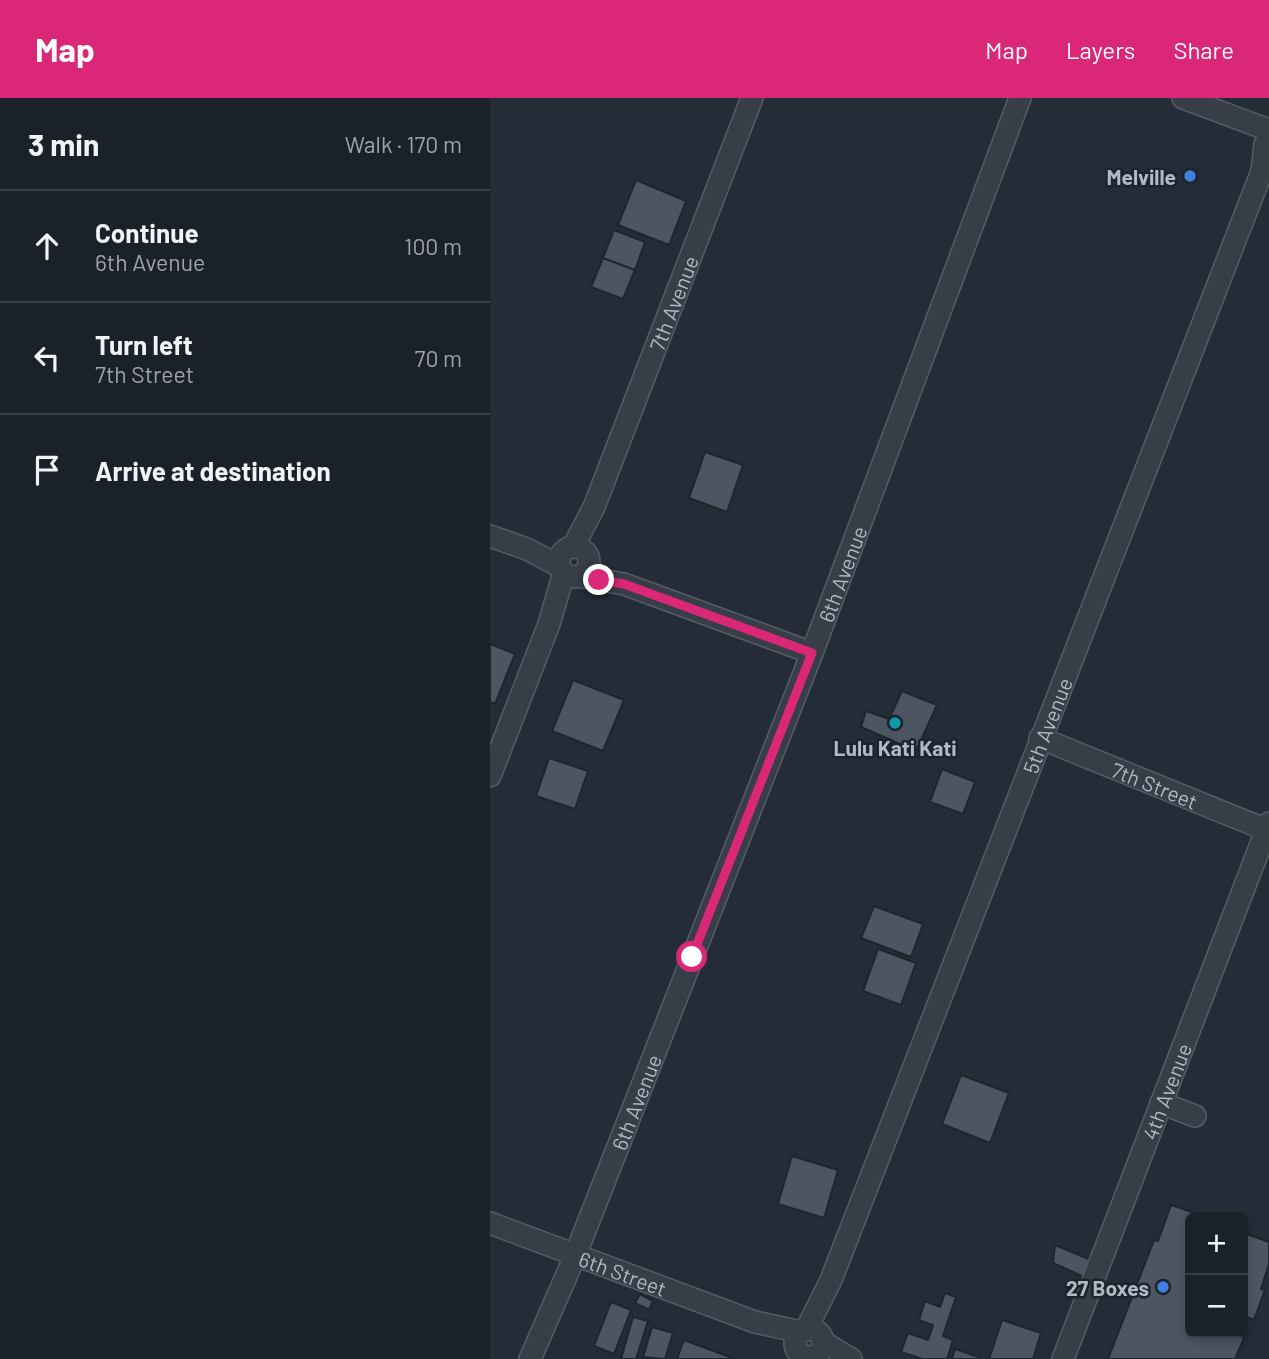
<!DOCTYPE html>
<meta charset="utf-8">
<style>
body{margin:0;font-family:Barlow,sans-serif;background:#242931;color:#f1f3f6}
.controls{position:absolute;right:21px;bottom:21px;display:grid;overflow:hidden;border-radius:10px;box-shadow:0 4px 10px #0003}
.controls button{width:63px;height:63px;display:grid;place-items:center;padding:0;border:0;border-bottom:2px solid #393e46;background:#1b2129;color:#f1f3f6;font:35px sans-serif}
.stop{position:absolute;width:21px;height:21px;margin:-16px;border:5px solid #db2777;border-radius:50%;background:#fff}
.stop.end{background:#db2777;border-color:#fff;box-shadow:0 2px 7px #0008}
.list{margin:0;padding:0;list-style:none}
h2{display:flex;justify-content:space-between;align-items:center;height:91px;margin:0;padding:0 28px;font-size:30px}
h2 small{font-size:23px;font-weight:400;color:#a0a3a8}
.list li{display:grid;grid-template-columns:46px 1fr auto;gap:21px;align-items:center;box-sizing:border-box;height:112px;padding:0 28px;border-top:2px solid #393e46}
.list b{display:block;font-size:26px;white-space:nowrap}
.list p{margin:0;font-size:23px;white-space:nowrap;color:#a0a3a8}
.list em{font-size:23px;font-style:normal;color:#a0a3a8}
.icon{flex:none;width:38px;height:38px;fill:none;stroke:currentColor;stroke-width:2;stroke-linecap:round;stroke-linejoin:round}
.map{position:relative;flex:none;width:779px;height:1261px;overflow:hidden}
header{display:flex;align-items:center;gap:42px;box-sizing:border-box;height:98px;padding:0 35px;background:#db2777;color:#fff}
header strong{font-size:33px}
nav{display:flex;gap:38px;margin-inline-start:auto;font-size:24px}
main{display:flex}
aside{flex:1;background:#1b2129}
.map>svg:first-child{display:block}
.building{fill:#4c5663;stroke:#1e252f;stroke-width:2}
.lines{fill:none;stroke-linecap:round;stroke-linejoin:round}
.minor-casing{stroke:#555c66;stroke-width:24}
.minor{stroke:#373e48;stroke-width:21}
.route{stroke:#db2777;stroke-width:9}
.shop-dot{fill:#3f7fe0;stroke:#1c232d;stroke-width:2.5}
.culture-dot{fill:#0f9aa8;stroke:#1c232d;stroke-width:2.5}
.labels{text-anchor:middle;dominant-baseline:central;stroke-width:5;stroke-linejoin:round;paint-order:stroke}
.poi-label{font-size:21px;font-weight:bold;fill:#b2b9c4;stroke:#1c232d;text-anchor:end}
.street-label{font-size:21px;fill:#b2b9c4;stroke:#1c232d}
</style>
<header>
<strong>Map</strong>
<nav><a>Map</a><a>Layers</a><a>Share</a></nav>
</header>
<main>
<aside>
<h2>3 min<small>Walk · 170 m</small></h2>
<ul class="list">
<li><svg class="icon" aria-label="ahead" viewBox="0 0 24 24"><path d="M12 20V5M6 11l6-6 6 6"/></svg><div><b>Continue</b><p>6th Avenue</p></div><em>100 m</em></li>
<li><svg class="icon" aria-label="left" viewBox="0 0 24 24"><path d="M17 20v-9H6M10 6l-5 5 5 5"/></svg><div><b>Turn left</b><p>7th Street</p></div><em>70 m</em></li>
<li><svg class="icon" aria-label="arrive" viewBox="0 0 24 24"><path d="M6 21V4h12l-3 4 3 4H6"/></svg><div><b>Arrive at destination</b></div></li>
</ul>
</aside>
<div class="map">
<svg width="779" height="1261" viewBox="0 0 779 1261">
<rect width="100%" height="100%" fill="#242c37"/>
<path class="building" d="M 146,82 L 196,103 L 179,147 L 128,127 Z
M 124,132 L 155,144 L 145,172 L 113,160 Z
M 113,160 L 145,172 L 133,201 L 101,189 Z
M 215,354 L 253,367 L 237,414 L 199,400 Z
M 0,546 L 25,556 L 5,606 L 0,604 Z
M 83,582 L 134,602 L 113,653 L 62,633 Z
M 412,593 L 447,607 L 426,653 L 371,629 L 376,613 L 399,621 Z
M 59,660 L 98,673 L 85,711 L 46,698 Z
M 452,671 L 485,684 L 473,716 L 440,704 Z
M 384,808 L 433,826 L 421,859 L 371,840 Z
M 388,851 L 426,865 L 411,907 L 373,893 Z
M 471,977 L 519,995 L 500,1045 L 452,1026 Z
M 302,1058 L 348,1072 L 334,1120 L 288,1106 Z
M 681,1107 L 717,1119 L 700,1119 L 700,1235 L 752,1235 L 750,1238 L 754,1240 L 745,1261 L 618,1261 L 664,1142 L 668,1143 Z
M 753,1132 L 754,1135 L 779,1144 L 779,1166 L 771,1191 L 775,1192 L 764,1222 L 757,1219 L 753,1231 Z
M 565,1147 L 601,1162 L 594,1179 L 563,1165 Z
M 455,1195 L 466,1199 L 453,1238 L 463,1242 L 457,1261 L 432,1261 L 411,1254 L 418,1235 L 438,1242 L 443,1227 L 429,1222 L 435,1203 L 450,1209 Z
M 150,1196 L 163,1203 L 159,1212 L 145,1205 Z
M 121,1204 L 141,1212 L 124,1256 L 104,1248 Z
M 143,1219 L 158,1223 L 146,1261 L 131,1261 Z
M 512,1222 L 551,1235 L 543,1261 L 499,1261 Z
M 162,1229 L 183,1235 L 175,1261 L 153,1259 Z
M 194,1242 L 245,1261 L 187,1261 Z
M 465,1251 L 489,1259 L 489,1261 L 462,1261 Z"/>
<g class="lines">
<defs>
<g id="minor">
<path d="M 693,0 L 779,32"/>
<path d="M 0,438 L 37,451 L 69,468"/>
<path id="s1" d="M 83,449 L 104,409 L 262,0"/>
<circle cx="84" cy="464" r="15"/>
<path d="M 88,478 L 134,486 L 322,555"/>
<path id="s2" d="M 550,640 L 779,733"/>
<path d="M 0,678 L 59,526 L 74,475"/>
<path d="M 671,1005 L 705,1018"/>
<path id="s3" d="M 0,1125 L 265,1224 L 311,1234"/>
<circle cx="319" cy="1245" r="14"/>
<path id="s4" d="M 316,1232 L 341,1182 L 772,73 L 775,46"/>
<path d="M 333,1244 L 361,1261"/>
<path id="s5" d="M 40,1261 L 85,1158 L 322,555 L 530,0"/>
<path id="s6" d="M 573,1261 L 779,725"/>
</g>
</defs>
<use href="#minor" class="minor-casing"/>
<use href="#minor" class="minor"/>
</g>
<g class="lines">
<path class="route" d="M 109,482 L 134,486 L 322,555 L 202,859"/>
</g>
<g class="shop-dot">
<circle cx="700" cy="78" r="7"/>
<circle cx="673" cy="1189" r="7"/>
</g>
<circle class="culture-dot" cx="405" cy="625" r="7"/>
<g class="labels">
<g class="poi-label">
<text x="686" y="78">Melville</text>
<text x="405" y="649" text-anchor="middle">Lulu Kati Kati</text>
<text x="659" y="1189">27 Boxes</text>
</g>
<g class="street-label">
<text stroke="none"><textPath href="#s1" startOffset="264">7th Avenue</textPath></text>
<text stroke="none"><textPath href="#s5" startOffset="845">6th Avenue</textPath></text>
<text stroke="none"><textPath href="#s4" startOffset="651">5th Avenue</textPath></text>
<text stroke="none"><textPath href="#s2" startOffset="124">7th Street</textPath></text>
<text stroke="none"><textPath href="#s6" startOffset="287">4th Avenue</textPath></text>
<text stroke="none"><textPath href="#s5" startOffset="278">6th Avenue</textPath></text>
<text stroke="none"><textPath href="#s3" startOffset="142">6th Street</textPath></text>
</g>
</g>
</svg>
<div class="controls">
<button>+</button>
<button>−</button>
</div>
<div class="stop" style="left:202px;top:859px"></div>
<div class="stop end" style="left:109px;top:482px"></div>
</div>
</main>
